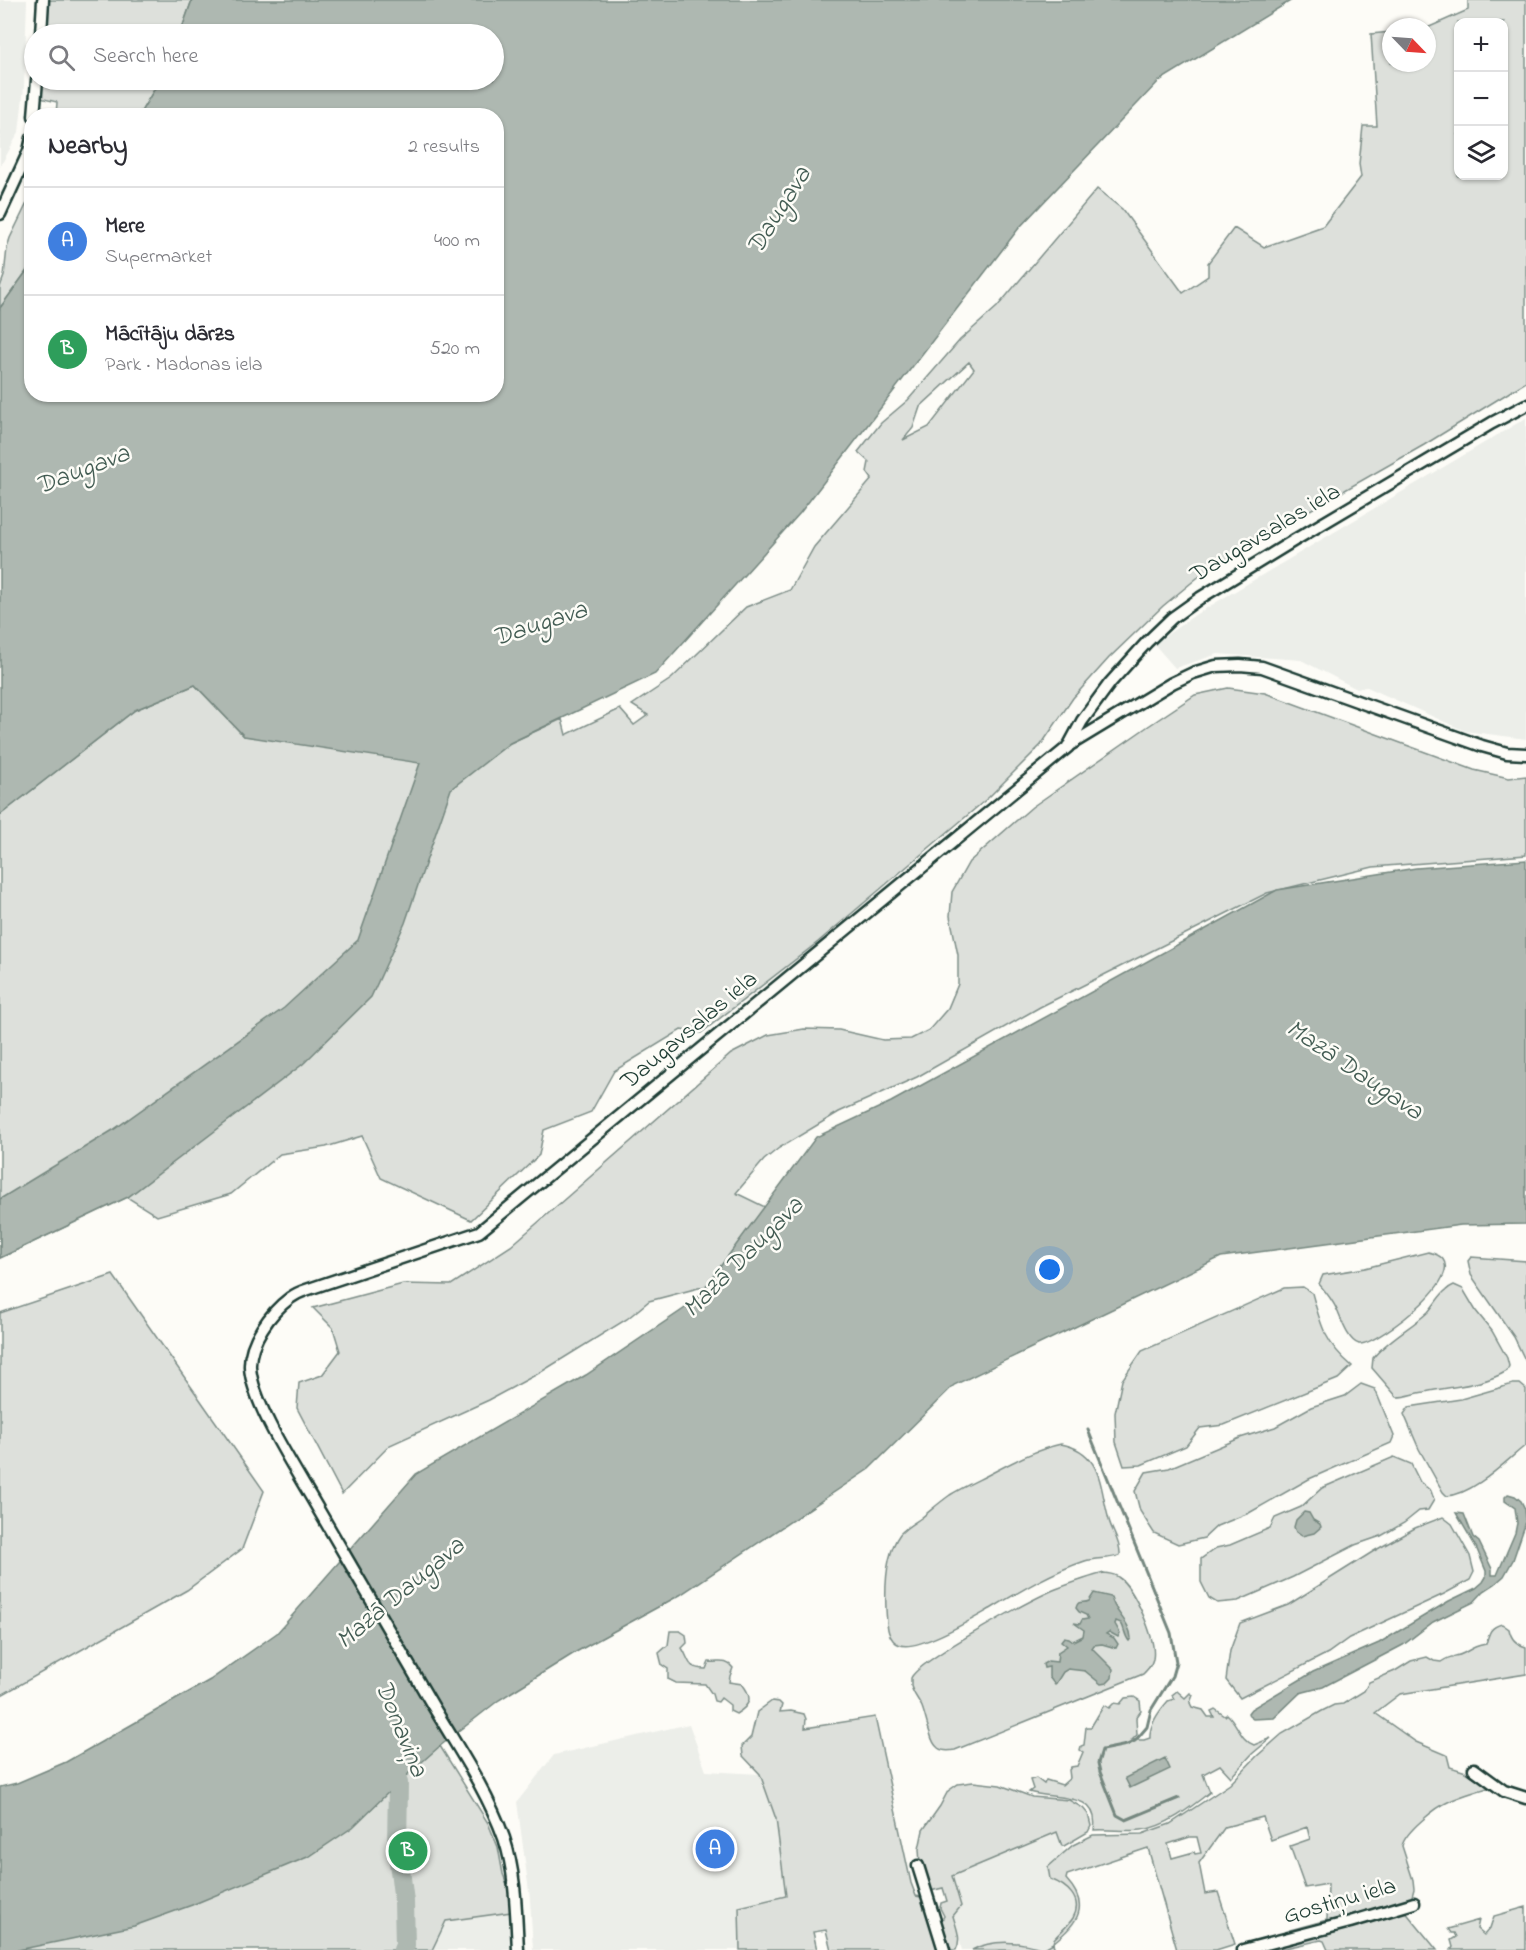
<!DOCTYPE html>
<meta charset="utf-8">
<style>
body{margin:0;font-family:"Indie Flower",sans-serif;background:#f2f2f3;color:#2b2b33}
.controls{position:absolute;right:18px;top:18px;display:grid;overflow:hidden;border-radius:12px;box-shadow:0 2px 4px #0004}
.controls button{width:54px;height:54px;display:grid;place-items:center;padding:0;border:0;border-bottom:2px solid #e1e1e2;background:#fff;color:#2b2b33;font:30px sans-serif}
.compass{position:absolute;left:1382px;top:18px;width:54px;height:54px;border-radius:50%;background:#fff;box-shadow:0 2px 4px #0004;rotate:115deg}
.you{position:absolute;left:1050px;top:1270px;width:21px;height:21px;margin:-15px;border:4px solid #fff;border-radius:50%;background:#1a73e8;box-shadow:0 0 0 9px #1a73e833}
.badge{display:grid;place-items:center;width:39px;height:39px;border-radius:50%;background:#c8321e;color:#fff;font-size:20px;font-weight:700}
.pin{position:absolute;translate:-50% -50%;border:3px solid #fff;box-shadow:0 2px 6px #0006}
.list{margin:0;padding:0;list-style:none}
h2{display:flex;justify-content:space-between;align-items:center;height:78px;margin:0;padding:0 24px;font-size:26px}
h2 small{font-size:20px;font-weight:400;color:#7c7c81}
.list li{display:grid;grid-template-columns:39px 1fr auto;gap:18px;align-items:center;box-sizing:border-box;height:108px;padding:0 24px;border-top:2px solid #e1e1e2}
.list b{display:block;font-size:22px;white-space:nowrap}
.list p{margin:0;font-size:20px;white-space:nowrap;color:#7c7c81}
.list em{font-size:20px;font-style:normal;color:#7c7c81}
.icon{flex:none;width:33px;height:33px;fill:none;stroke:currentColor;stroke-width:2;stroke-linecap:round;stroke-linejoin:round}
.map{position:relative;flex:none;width:1526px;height:1950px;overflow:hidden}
.search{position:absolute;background:#fff;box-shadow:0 2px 4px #0004;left:24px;top:24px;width:480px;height:66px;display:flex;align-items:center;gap:15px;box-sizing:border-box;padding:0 21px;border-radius:33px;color:#7c7c81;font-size:22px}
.panel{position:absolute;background:#fff;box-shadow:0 2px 4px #0004;left:24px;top:108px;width:480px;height:294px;border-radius:24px}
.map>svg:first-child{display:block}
.built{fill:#eceee9}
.green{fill:#dde0db;stroke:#7e8e88;stroke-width:1.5;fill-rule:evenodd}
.water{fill:#aeb8b1;stroke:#75877f;stroke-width:1.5}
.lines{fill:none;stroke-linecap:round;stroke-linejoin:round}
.stream{stroke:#75877f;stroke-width:3}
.river{stroke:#aeb8b1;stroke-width:20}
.street-casing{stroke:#1f3d34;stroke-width:15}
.street{stroke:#fdfcf7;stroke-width:10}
.labels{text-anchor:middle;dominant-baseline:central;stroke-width:5;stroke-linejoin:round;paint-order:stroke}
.street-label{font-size:24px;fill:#1f3d34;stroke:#fdfcf7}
.water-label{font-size:26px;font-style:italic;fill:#435c53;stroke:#fdfcf7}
</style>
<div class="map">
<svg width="1526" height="1950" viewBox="0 0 1526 1950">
<rect width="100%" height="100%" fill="#fdfcf7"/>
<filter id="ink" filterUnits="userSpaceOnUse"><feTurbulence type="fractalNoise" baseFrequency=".0167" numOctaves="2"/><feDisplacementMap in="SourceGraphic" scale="12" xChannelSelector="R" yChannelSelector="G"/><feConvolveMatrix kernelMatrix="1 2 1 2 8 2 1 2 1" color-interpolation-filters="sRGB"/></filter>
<g filter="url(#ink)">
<path class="built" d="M 0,0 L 27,0 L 24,87 L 19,132 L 0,167 Z
M 1526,418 L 1526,739 L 1465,731 L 1367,687 L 1355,688 L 1301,660 L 1218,654 L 1175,668 L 1154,644 L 1195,615 Z
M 689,1724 L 706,1771 L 760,1774 L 776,1819 L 786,1896 L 741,1938 L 740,1950 L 533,1950 L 530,1899 L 517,1802 L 554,1755 Z
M 1057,1832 L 1072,1874 L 1067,1875 L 1066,1879 L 1076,1890 L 1078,1897 L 1079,1908 L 1077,1919 L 1070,1930 L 1043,1949 L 1030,1944 L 999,1943 L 972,1950 L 962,1950 L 953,1916 L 951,1876 Z
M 511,1912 L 513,1950 L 432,1950 L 445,1921 Z"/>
<path class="green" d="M 49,0 L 192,0 L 180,34 L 46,34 Z
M 1468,0 L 1526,0 L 1526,382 L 1424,445 L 1282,526 L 1202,574 L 1163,606 L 1109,658 L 1073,698 L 1041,745 L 989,797 L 818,942 L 701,1033 L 681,1030 L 614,1071 L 591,1112 L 544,1130 L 539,1155 L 471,1220 L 381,1178 L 362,1136 L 326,1147 L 280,1154 L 231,1194 L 157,1216 L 127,1197 L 0,1258 L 0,815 L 135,710 L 195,685 L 244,736 L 494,755 L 510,743 L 562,719 L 566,735 L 620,709 L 634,725 L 648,715 L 632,705 L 671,679 L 746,607 L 790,590 L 814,547 L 872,479 L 867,472 L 869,462 L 858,452 L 881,423 L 908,400 L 960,340 L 997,307 L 1097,189 L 1122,209 L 1183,293 L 1208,276 L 1208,263 L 1234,228 L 1264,247 L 1323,226 L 1361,177 L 1359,164 L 1363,126 L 1377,126 L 1371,34 L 1391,32 L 1391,63 L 1427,63 L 1427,28 L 1468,10 ZM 1458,22 L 1504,22 L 1504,176 L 1458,176 ZM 969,362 L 974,369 L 929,427 L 903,440 L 913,428 L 920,407 Z
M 42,80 L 160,80 L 139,115 L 56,115 L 57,102 L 40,98 Z
M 31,195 L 31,265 L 0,308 L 0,287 L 4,276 L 7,248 L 10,238 Z
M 1228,688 L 1265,693 L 1474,770 L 1509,778 L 1526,776 L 1526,855 L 1373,867 L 1267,893 L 1040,1007 L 917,1077 L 839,1112 L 779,1148 L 764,1160 L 736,1193 L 765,1207 L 706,1286 L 649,1301 L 627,1319 L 541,1372 L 489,1400 L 390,1445 L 342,1494 L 297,1408 L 299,1383 L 322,1375 L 340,1351 L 333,1328 L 313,1308 L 403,1284 L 451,1285 L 511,1246 L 731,1054 L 768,1035 L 804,1029 L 839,1030 L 883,1040 L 911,1039 L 929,1030 L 948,1008 L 958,984 L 958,955 L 950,916 L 952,892 L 969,862 L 1032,807 L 1147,727 L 1195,695 Z
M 1428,1252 C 1488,1263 1375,1347 1359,1344 C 1348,1341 1341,1319 1337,1310 C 1333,1301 1326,1292 1319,1284 L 1323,1275 L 1365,1268 Z
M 1471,1257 L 1526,1261 L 1526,1362 L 1514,1337 L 1471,1275 L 1468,1261 Z
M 113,1275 L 264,1491 L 242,1549 L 187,1590 L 0,1696 L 0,1313 Z
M 1454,1285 L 1463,1289 L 1476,1311 L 1492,1331 L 1507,1358 L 1509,1366 L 1507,1371 C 1482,1386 1452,1386 1425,1392 C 1415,1393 1407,1397 1397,1397 L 1372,1368 L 1373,1358 C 1387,1340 1411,1328 1428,1312 C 1436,1303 1443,1289 1454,1285 Z
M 1303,1287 L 1312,1293 C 1321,1326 1325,1343 1352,1366 L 1338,1379 L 1224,1425 L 1200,1428 L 1186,1446 L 1141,1465 L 1124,1466 L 1116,1442 L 1115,1413 L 1122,1380 L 1142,1351 L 1284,1288 Z
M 1361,1384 L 1375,1389 L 1394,1436 L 1391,1443 L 1309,1479 L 1249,1513 L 1217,1526 L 1204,1538 L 1178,1544 L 1154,1533 L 1140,1511 L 1135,1491 L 1146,1472 L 1169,1468 L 1240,1438 L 1275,1427 L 1311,1407 L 1345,1396 Z
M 1513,1384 L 1520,1384 L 1526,1389 L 1526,1445 C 1506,1461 1473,1495 1447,1496 L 1443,1492 L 1419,1449 L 1404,1414 L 1409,1407 L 1461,1399 Z
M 1061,1444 C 1103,1452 1099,1486 1109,1520 C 1112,1532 1121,1542 1120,1555 C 1114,1559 1095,1558 1085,1561 C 1052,1572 1022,1590 992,1608 C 974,1618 920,1651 900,1645 C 886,1640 887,1622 886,1609 C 885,1587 886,1553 900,1534 C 906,1527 914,1523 921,1518 C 931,1510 940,1502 950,1495 C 961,1488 974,1482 986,1476 C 1011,1463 1034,1450 1061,1444 Z
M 1394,1457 L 1411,1464 L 1420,1482 L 1431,1491 L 1434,1500 L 1428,1510 L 1419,1511 L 1404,1523 L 1381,1536 L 1355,1545 L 1293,1577 L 1238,1601 L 1217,1603 L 1209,1598 L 1201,1582 L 1201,1559 L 1216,1548 L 1230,1545 L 1270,1528 L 1275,1518 L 1301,1507 L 1322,1488 Z
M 1443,1517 L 1452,1524 L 1470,1556 L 1474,1572 L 1470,1580 L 1444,1594 L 1349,1638 L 1328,1653 L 1240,1698 L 1226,1680 L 1230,1651 L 1240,1623 L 1288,1605 L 1374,1551 L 1415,1528 Z
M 1104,1573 C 1109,1574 1114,1574 1118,1577 C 1134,1587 1157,1640 1153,1659 C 1151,1666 1148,1669 1143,1674 L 955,1750 C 940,1753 934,1748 930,1733 C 927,1725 925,1715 922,1707 C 919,1700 913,1694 911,1686 C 911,1685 911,1679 911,1678 C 919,1660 1034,1598 1056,1589 C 1072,1583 1088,1577 1104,1573 Z
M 1502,1624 L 1509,1629 C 1511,1639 1516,1644 1526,1647 L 1526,1674 L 1400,1694 L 1375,1713 L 1416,1742 L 1447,1755 L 1450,1767 L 1466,1772 L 1491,1787 C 1477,1791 1463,1795 1450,1801 C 1436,1807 1405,1832 1402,1846 L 1413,1880 L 1414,1889 L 1411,1900 L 1404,1904 L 1291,1932 L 1290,1930 L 1327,1920 L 1328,1884 L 1305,1888 L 1290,1846 L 1310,1839 L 1307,1827 L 1271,1840 L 1263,1817 L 1225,1827 L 1199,1863 L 1205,1894 L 1218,1892 L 1235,1944 L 1216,1950 L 1177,1950 L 1148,1848 L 1067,1875 L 1066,1879 C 1091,1906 1078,1923 1053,1943 L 1055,1950 L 972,1950 C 992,1939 1022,1941 1043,1949 L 1053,1943 L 1054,1939 C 1060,1932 1068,1926 1073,1918 C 1084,1899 1066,1885 1050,1879 L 1048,1867 L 1073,1845 L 1093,1835 L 1142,1834 L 1170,1824 L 1230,1784 L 1257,1756 L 1282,1734 L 1322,1711 L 1334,1705 L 1343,1704 L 1364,1691 L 1369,1682 L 1395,1671 L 1411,1661 L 1427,1657 L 1434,1661 L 1441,1662 C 1452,1654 1455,1658 1464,1653 C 1473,1648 1475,1646 1486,1644 C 1489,1633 1490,1627 1502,1624 ZM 1190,1837 L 1197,1837 L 1201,1853 L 1195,1854 L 1194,1852 L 1172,1858 L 1168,1844 Z
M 670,1631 L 680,1631 L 686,1635 L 687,1643 L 682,1648 C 691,1662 686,1668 706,1669 L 709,1662 C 720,1663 726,1659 733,1668 L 730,1676 L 729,1682 L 742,1684 C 753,1697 751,1705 736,1714 L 730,1711 L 730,1705 L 721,1698 L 718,1702 L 714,1701 L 712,1694 L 705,1684 L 676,1683 L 668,1679 L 668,1669 L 662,1665 L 659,1653 L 668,1645 Z
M 1177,1691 L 1185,1698 L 1190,1693 L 1193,1695 L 1190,1703 L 1192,1707 L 1203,1710 L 1208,1717 L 1214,1717 L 1211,1711 L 1215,1709 L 1225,1716 L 1227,1714 C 1238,1724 1240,1740 1254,1745 L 1271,1738 L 1252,1754 L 1231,1777 L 1220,1765 L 1203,1774 L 1210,1792 C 1190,1808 1166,1827 1141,1830 C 1126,1832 1110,1829 1094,1830 C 1101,1790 1052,1800 1029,1792 L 1033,1789 L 1030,1780 L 1036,1778 L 1044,1784 L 1046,1780 L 1062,1785 L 1070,1778 L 1069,1770 L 1071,1767 L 1077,1766 L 1083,1752 L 1080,1750 L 1081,1746 L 1084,1745 L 1086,1727 L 1091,1727 L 1104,1705 L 1109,1708 L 1114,1703 L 1120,1704 L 1125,1698 L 1134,1697 L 1140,1701 L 1141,1711 L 1136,1718 L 1137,1735 L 1132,1740 L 1144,1740 L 1150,1738 C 1149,1725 1160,1710 1168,1701 L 1174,1699 L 1172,1695 Z
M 772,1701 L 779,1702 L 782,1705 L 780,1712 L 791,1711 L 804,1714 L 806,1719 L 805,1728 L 875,1717 L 911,1883 L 916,1896 L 921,1897 L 926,1902 L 942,1950 L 831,1950 L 826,1930 L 813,1932 L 817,1950 L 740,1950 L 739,1907 L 786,1896 L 776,1819 L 760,1774 L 743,1756 L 742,1746 L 751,1737 L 757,1712 Z
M 440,1746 L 488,1823 L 498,1847 L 503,1874 L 510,1892 L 511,1912 L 446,1921 L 432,1950 L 0,1950 L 0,1915 L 394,1750 Z
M 973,1782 L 1000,1785 L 1032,1797 L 1069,1800 L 1083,1808 L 1088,1814 L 1091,1826 L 1088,1832 L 1064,1846 L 1062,1846 L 1057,1832 L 952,1876 L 961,1906 L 953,1916 C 956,1927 962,1939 956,1950 L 950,1950 L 945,1945 L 939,1926 L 944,1916 L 940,1908 L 941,1903 L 947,1901 L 943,1888 L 930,1891 L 920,1864 L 919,1849 L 923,1830 L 940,1806 L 948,1791 L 958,1784 Z
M 1526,1907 L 1526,1950 L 1451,1950 L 1453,1947 L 1451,1940 L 1456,1937 L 1454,1933 L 1451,1933 L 1448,1929 L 1479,1920 L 1477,1929 L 1484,1935 L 1490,1928 L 1494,1916 Z
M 1404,1910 L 1437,1950 L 1328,1950 L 1324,1941 L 1321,1940 L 1277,1950 L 1261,1950 Z"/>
<path class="water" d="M 192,0 L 1292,0 L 1159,81 L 1019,228 L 800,513 L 655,674 L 510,743 L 451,789 L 405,923 L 371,997 L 303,1064 L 128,1197 L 0,1258 L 0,1199 L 113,1130 L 284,1008 L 358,940 L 420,763 L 244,736 L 195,685 L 135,710 L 0,815 L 0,308 L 31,265 L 32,394 L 496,394 L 496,116 L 139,115 L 160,80 L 494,80 L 494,34 L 180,34 Z
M 1526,860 L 1526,1224 L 1461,1225 L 1221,1257 L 954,1385 L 869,1469 L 680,1595 L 576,1652 L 499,1700 L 440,1746 L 398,1783 L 353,1827 L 310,1856 L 192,1905 L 134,1926 L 18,1950 L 0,1950 L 0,1787 L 17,1783 L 66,1762 L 210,1680 L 277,1633 L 416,1474 L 586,1375 L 694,1302 L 816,1137 L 891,1102 L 1277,890 L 1416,868 Z
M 1508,1494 L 1515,1496 L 1521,1501 L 1525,1509 L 1526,1522 L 1513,1560 L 1504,1576 L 1495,1584 L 1484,1591 L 1474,1602 L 1433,1622 L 1403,1645 L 1323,1687 L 1300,1693 L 1274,1718 L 1253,1719 L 1249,1716 L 1248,1713 L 1251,1709 L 1313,1672 L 1379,1643 L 1449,1601 L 1476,1588 L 1483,1582 L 1486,1577 L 1486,1571 L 1476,1547 L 1456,1513 L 1464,1514 L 1473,1537 L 1479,1542 L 1492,1569 L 1492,1575 L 1497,1575 L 1515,1533 L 1517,1523 L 1515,1508 L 1505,1501 L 1505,1497 Z
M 1304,1512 L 1309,1513 L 1313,1520 L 1320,1524 L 1321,1527 L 1314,1533 L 1302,1536 L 1296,1532 L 1294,1527 L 1296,1520 Z
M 1094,1593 L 1111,1597 C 1115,1614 1130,1621 1131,1638 L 1129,1641 C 1124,1635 1125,1629 1121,1623 L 1116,1621 L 1115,1624 L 1120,1633 L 1118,1637 L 1109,1632 L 1106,1634 L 1114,1638 L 1118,1644 L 1116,1648 L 1102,1644 L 1094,1645 L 1092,1648 L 1113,1669 L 1112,1678 L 1107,1683 L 1101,1684 L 1085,1671 L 1068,1669 L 1063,1672 L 1055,1685 L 1049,1677 L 1049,1667 L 1044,1668 L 1043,1664 L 1048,1661 L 1057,1662 L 1058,1652 L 1067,1646 L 1061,1641 L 1064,1637 L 1069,1638 L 1073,1641 L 1083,1636 L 1084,1630 L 1074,1623 L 1080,1624 L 1082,1620 L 1088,1619 L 1086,1615 L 1079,1612 L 1076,1608 C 1078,1599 1083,1604 1089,1601 Z
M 1165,1758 L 1170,1769 L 1130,1788 L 1125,1778 Z"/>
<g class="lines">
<path class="stream" d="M 1088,1430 L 1171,1633 L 1176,1662 L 1172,1676 L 1151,1710 L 1147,1727 L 1135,1741 L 1127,1745 L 1102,1750 L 1098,1763 L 1100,1772 L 1117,1815 L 1126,1820 L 1179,1798"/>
<path class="river" d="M 388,1761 L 398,1783 L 397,1846 L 404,1902 L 405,1945 L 403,1950"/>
<defs>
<path id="street" d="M 41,34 L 43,0
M 34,116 L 37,80
M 0,214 L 29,151 L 32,138
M 1068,746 L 1172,683 L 1193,673 L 1216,666 L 1240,665 L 1262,667 L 1482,746 L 1507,753 L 1526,754
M 1474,1769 L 1504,1791 L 1526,1798
M 918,1866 L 944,1950
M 518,1950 C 516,1913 516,1874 504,1838 C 487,1791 458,1748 433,1706 C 393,1638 354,1570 314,1502 C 295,1469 252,1403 250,1367 C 249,1342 270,1313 290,1298 C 294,1295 300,1292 306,1290 L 479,1232 L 1068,747 L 1082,721 L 1110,683 L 1147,642 L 1172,618 L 1200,598 L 1293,541 L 1492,423 L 1526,405
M 1243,1950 L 1350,1922 L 1414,1903"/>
</defs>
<use href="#street" class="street-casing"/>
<use href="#street" class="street"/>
</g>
</g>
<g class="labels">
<g class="street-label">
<text transform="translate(1266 534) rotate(-31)">Daugavsalas iela</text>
<text transform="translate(690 1031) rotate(-40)">Daugavsalas iela</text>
<text transform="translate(1340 1902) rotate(-16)">Gostiņu iela</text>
</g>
<g class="water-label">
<text transform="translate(780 211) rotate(-58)">Daugava</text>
<text transform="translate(83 471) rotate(-21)">Daugava</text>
<text transform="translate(540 625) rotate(-18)">Daugava</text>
<text transform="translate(1354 1071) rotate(34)">Mazā Daugava</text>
<text transform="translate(744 1258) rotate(-45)">Mazā Daugava</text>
<text transform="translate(401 1594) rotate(-40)">Mazā Daugava</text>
<text transform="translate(400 1729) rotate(68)">Donaviņa</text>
</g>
</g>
</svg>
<div class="controls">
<button>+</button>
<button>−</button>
<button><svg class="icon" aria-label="layers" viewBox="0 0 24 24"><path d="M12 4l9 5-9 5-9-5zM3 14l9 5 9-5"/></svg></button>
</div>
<svg class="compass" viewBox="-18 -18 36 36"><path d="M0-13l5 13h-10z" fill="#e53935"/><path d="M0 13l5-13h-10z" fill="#7c7c81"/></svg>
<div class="you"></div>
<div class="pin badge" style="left:715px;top:1849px;background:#3f7fe0">A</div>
<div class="pin badge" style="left:408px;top:1851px;background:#2e9e5b">B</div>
<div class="search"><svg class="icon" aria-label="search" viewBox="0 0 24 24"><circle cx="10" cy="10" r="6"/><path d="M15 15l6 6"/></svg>Search here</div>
<section class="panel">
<h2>Nearby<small>2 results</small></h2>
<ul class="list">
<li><span class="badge" style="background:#3f7fe0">A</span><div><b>Mere</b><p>Supermarket</p></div><em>400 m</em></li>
<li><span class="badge" style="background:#2e9e5b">B</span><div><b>Mācītāju dārzs</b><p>Park · Madonas iela</p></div><em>520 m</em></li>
</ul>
</section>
</div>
